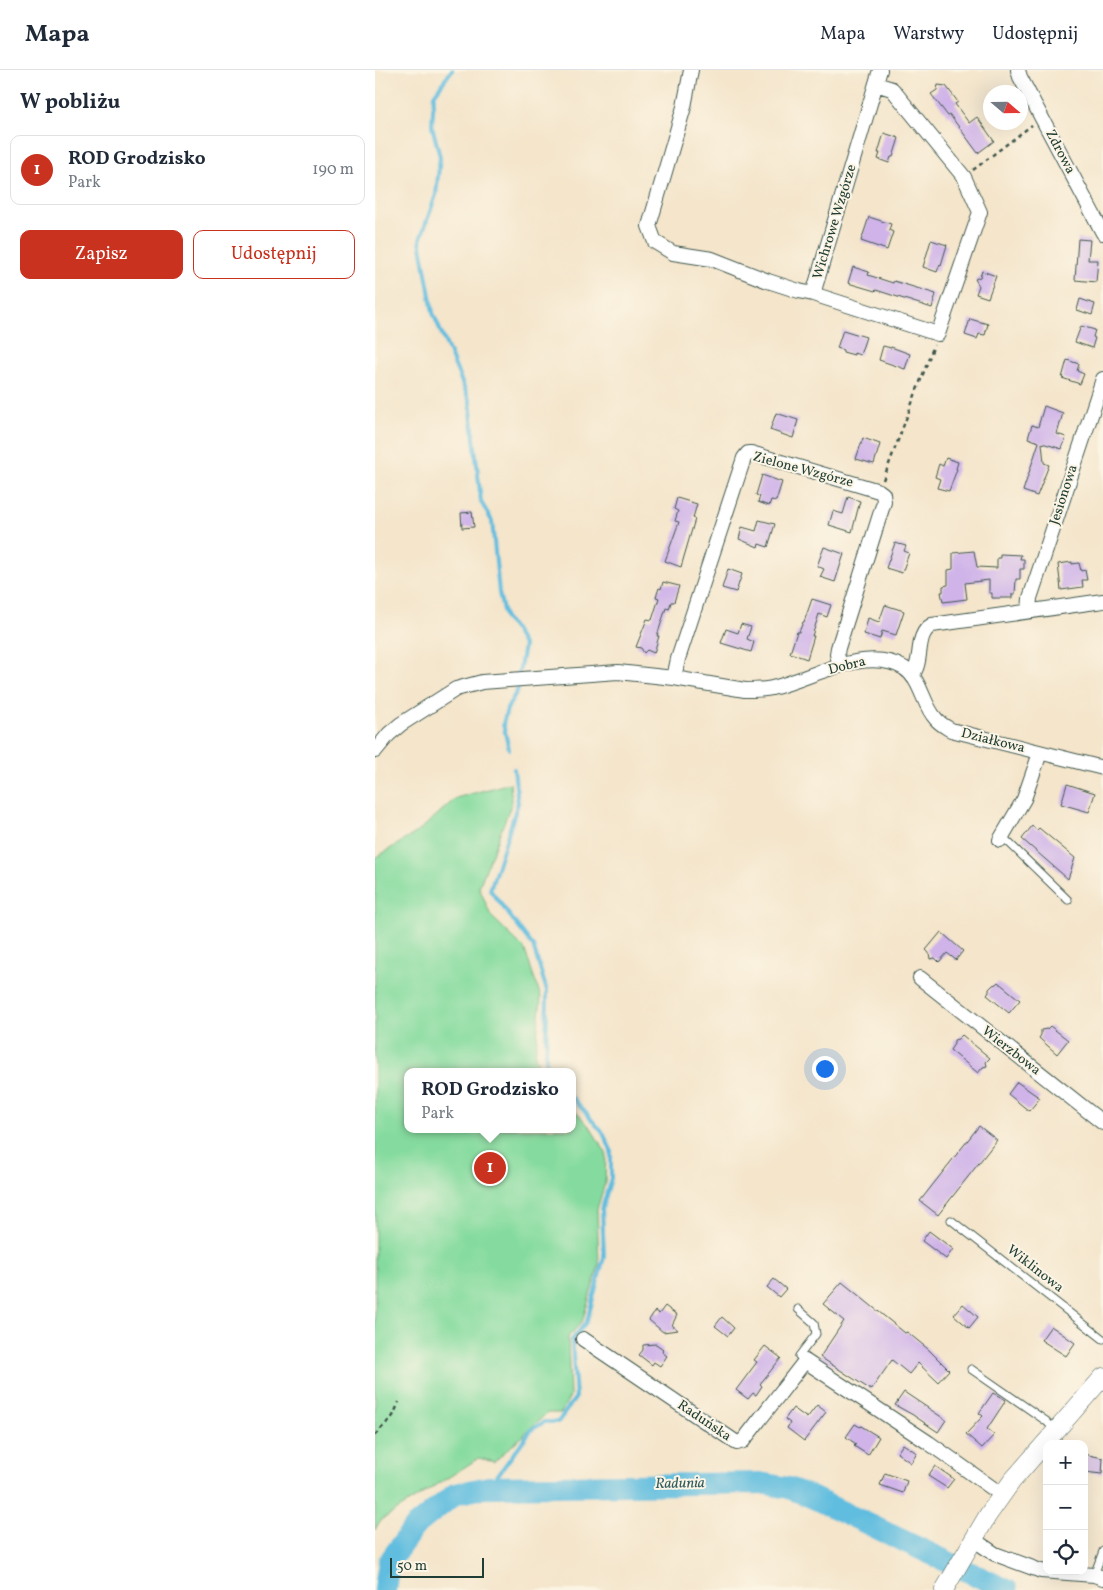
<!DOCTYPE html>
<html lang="pl">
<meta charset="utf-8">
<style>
body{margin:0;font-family:Vollkorn,serif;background:#f2f2f3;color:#1f2937}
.controls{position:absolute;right:15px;bottom:15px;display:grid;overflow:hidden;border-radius:10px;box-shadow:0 5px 20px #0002}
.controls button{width:45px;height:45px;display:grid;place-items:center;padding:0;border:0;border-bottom:1px solid #e0e1e3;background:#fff;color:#1f2937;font:25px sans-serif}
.compass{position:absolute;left:608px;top:15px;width:45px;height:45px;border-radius:50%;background:#fff;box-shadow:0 5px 20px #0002;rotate:110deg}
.scale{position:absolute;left:15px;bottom:12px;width:94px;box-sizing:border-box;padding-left:5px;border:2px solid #1f3d34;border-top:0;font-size:14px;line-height:18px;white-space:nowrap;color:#1f3d34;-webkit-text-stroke:4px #fcf5e5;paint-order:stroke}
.you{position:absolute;left:449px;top:998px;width:18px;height:18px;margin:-12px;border:4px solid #fff;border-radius:50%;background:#1a73e8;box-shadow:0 0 0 8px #1a73e833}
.badge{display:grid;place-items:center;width:32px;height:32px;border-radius:50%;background:#c8321e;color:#fff;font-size:16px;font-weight:700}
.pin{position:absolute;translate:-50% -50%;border:2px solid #fff;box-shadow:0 1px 5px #0006}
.popup{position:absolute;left:29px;top:998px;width:172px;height:65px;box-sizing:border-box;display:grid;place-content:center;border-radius:10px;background:#fff;filter:drop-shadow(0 1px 4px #0005);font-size:16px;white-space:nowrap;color:#747a83}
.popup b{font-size:19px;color:#1f2937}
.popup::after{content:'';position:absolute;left:50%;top:100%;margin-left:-10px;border:10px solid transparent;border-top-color:#fff}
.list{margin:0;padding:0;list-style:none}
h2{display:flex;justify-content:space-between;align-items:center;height:65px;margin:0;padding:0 20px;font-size:21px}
h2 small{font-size:16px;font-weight:400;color:#747a83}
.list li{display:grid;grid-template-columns:32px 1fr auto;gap:15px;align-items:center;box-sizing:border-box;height:70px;margin:0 10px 10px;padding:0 10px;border:1px solid #e0e1e3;border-radius:10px}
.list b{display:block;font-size:19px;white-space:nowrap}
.list p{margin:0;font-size:16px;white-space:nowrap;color:#747a83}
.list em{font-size:16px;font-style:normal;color:#747a83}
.actions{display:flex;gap:10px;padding:15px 20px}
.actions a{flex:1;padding:11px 0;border:1px solid #c8321e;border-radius:10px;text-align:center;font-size:18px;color:#c8321e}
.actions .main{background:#c8321e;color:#fff}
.icon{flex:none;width:28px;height:28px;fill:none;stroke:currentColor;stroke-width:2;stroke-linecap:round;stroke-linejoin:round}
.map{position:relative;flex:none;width:728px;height:1520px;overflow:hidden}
header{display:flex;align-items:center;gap:30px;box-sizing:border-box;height:70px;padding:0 25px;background:#fff;border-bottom:1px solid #e0e1e3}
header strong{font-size:24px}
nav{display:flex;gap:28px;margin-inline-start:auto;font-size:18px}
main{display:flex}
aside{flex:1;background:#fff}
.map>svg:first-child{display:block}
.green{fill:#85db9f;stroke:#528c6a}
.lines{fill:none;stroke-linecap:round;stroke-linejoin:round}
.stream{stroke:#61bddf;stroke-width:4}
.river{stroke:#61bddf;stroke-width:22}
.building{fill:#cfb3e9}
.service-casing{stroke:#3f564b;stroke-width:9}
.minor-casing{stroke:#3f564b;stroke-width:16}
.tertiary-casing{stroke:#3f564b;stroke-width:19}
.path{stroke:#3f564b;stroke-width:2.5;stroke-dasharray:4 4;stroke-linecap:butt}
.service{stroke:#fff;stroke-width:7}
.minor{stroke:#fff;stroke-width:14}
.tertiary{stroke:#fff;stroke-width:18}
.labels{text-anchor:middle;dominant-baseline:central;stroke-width:4;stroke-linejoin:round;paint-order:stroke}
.street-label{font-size:14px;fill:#1f3d34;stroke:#fcf5e5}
.water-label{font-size:15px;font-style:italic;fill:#305d5f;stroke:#fcf5e5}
</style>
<header>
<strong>Mapa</strong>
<nav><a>Mapa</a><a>Warstwy</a><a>Udostępnij</a></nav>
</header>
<main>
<aside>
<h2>W pobliżu<small></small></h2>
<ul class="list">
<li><span class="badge">1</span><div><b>ROD Grodzisko</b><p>Park</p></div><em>190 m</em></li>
</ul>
<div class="actions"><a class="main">Zapisz</a><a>Udostępnij</a></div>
</aside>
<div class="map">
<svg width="728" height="1520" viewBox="0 0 728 1520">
<rect width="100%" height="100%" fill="#fcf5e5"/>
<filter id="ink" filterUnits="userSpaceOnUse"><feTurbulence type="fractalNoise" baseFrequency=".02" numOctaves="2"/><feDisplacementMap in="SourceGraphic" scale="10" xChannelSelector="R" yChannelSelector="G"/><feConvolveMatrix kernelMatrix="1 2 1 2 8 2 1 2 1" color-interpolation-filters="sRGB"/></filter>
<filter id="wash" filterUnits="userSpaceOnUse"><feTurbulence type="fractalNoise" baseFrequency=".0096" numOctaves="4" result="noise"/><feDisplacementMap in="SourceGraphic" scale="20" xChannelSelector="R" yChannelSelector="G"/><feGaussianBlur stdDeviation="1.12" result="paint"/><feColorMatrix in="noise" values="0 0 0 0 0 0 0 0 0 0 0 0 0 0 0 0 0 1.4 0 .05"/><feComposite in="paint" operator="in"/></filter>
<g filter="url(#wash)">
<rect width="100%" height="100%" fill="#f4e5cb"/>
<path class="green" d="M 135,713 L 137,732 L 104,817 L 116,846 L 149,878 L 166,927 L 160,988 L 168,1002 L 32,1002 L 32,1059 L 198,1059 L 198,1039 L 215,1057 L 231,1083 L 230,1113 L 222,1139 L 224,1195 L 207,1252 L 193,1267 L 195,1326 L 186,1343 L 172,1343 L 119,1392 L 104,1388 L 5,1451 L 0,1460 L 0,788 L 44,761 L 81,728 Z"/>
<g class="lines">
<path class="stream" d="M 77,0 L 59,25 L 57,56 L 65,87 L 61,125 L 45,170 L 58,243 L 95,332 L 106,432 L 117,451 L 124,523 L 130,549 L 137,556 L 149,576 L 144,603
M 134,679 L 128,654 L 132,639 L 144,617
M 139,699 L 143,733 L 115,820 L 158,876 L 172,921 L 171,992 L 177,1002
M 114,1417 L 156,1360 L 169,1352 L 183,1352 L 201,1327 L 197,1270 L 212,1251 L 229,1187 L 227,1139 L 236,1108 L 236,1080 L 228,1063 L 198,1028"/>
<path class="river" d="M 10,1520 L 14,1492 L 39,1457 L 80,1424 L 114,1417 L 385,1413 L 414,1418 L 434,1426 L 632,1520"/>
</g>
<g id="blocks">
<path class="building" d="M 563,15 L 571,16 L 583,32 L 580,34 L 594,53 L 602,47 L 619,71 L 603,83 L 575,45 L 573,46 L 556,24 L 562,20 Z
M 509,63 L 524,68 L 518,87 L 516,87 L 514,93 L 503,89 L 505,83 L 503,83 Z
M 494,147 L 516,154 L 514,160 L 518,162 L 512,180 L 486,171 Z
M 703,169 L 715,170 L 713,190 L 723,190 L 721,212 L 700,210 Z
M 556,170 L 572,175 L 566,195 L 565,194 L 562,202 L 548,197 Z
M 478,197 L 494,202 L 493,205 L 518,213 L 519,211 L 561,224 L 557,238 L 501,220 L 500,221 L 473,213 Z
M 607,201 L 621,206 L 613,228 L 601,224 L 604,216 L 600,209 L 605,207 Z
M 705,229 L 720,234 L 717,245 L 702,240 Z
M 595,249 L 613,254 L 610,265 L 604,264 L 602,269 L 590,265 Z
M 706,256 L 720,260 L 718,267 L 720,268 L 717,278 L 700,272 Z
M 468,260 L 491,267 L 485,285 L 479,283 L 479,285 L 468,282 L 468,280 L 462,278 Z
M 508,276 L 516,278 L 516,277 L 535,284 L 530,299 L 504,290 Z
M 692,290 L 704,294 L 702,301 L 709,304 L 705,314 L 687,308 Z
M 669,336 L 688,343 L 682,364 L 691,367 L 687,379 L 667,373 L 669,393 L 674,395 L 662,426 L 648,421 L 664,372 L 653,368 L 657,355 L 663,357 Z
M 401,343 L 423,350 L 418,368 L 395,360 Z
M 488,368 L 505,374 L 499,394 L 481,389 Z
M 571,388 L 583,392 L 581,399 L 582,399 L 574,421 L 562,418 L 565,409 L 560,407 L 564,394 L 568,396 Z
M 387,405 L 407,412 L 401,431 L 396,430 L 394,436 L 383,432 L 385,426 L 381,425 Z
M 473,427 L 485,431 L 477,462 L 454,455 L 458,441 L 468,444 Z
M 302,428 L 322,434 L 318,448 L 320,449 L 306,497 L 290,491 L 304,452 L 300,451 L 303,441 L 299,439 Z
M 97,442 L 99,457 L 87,458 L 86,443 Z
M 384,450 L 400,454 L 393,477 L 384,474 L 383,477 L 364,469 L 367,457 L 381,461 Z
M 520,473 L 531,476 L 529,481 L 534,483 L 527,503 L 511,498 Z
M 449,477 L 469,484 L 460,512 L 445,507 L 449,499 L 442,496 Z
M 599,481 L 602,497 L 622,498 L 622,488 L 625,488 L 625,484 L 646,485 L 645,489 L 649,489 L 649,499 L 645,499 L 645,509 L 641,509 L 640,524 L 637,524 L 637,528 L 617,528 L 617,523 L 614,523 L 614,510 L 590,513 L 592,529 L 568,532 L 566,522 L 568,522 L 568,516 L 573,515 L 573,500 L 578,499 L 578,483 Z
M 697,492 L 697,494 L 704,493 L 706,501 L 710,500 L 712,510 L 707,510 L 708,517 L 686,520 L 683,494 Z
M 353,499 L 367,504 L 361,522 L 347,518 Z
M 288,512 L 304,516 L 299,532 L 296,532 L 294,539 L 291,538 L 282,566 L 284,566 L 279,583 L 272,580 L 269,583 L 266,578 L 261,577 L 272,549 L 277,550 L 284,528 L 281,527 L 284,518 L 286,519 Z
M 437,529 L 456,535 L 452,547 L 444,544 L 437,566 L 439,566 L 432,589 L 415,583 L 422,562 L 424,562 L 428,552 L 429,552 Z
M 510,535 L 529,541 L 521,565 L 507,561 L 505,569 L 489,564 L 493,548 L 504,552 Z
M 366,554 L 376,557 L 372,569 L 379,572 L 376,582 L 346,573 L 351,559 L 363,563 Z
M 692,714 L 720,723 L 714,742 L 686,734 Z
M 657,756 L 662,760 L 664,758 L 700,788 L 693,809 L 647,769 Z
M 566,862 L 588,881 L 581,890 L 572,883 L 564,892 L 560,888 L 555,889 L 554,883 L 551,880 Z
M 623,912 L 645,930 L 634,943 L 612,925 L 614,922 L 614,919 L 618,915 L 621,914 Z
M 675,956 L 693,970 L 682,984 L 664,968 L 666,965 L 666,960 L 672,959 Z
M 587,965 L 615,988 L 611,992 L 612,996 L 608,997 L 603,1003 L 575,980 L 579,974 L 579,970 L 583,969 Z
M 642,1012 L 665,1028 L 654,1041 L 633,1024 Z
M 604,1056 L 622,1070 L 563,1145 L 545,1131 Z
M 554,1161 L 578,1179 L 571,1189 L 547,1171 Z
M 399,1209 L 411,1219 L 404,1227 L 392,1217 Z
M 467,1212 L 530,1263 L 532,1262 L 553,1279 L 574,1300 L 563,1312 L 543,1293 L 534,1304 L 517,1290 L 496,1320 L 445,1287 L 469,1251 L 448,1234 Z
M 588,1234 L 603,1247 L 594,1258 L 579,1245 Z
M 290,1236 L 302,1245 L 297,1255 L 303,1260 L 288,1262 L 274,1250 L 280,1241 L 284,1244 Z
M 347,1247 L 359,1258 L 353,1266 L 340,1256 Z
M 676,1256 L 700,1273 L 691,1286 L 666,1270 Z
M 281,1274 L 288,1279 L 287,1282 L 292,1286 L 285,1296 L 279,1292 L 277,1295 L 264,1285 L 268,1280 L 268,1275 Z
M 390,1276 L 406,1288 L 385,1314 L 387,1316 L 381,1325 L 378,1323 L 373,1329 L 361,1320 L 382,1292 L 379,1290 Z
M 529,1322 L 571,1350 L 563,1362 L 538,1345 L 520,1335 Z
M 618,1323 L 631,1330 L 612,1359 L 619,1365 L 607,1378 L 591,1364 L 608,1346 L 604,1343 Z
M 442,1335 L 451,1342 L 429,1371 L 412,1358 L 415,1353 L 410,1349 L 418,1338 L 432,1348 Z
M 480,1354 L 485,1357 L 486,1356 L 504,1367 L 493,1385 L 479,1376 L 481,1374 L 471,1367 Z
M 528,1374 L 542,1383 L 536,1393 L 522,1383 Z
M 709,1384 L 728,1388 L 727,1404 L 709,1402 Z
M 560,1396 L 579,1409 L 572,1418 L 553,1406 Z
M 510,1403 L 532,1411 L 528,1423 L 505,1415 Z"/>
</g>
</g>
<g filter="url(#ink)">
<use href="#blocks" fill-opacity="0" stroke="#3f564b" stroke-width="1"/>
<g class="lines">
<defs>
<path id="service" d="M 628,767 L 693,830
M 576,1150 L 728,1269
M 423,1239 L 439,1253 L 441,1264 L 424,1286 L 430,1291
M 596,1299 L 671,1351 L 681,1361
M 719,1505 L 728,1481"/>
<path id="minor" d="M 316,0 L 309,37 L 274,156 L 280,172 L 298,183 L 337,189 L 393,211 L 424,221 L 438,224
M 643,0 L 645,7 L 728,163
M 501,14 L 517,19 L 589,107 L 605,142 L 563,264 L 438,224 L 505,0
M 654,541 L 655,528 L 728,309
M 537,605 C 549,591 539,565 557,555 L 728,531
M 299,608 L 303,589 L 369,388 L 373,383 L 376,383 L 504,421 L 508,424 L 509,432 L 463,578 L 462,584 L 465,596
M 0,681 L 14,664 L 26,654 L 81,619 L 107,612 L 243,602 L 299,608 L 370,620 C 379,620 388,620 397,618 C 435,609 491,575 529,598 C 547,610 547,634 561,649 C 565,654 571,657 576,660 L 728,698
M 625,770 L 649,729 L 665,683
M 545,908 L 728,1053
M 208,1269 L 362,1373 L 368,1371 L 430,1291 L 554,1373 L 627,1425
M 599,1470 L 620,1484 L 666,1501 L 719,1505 L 728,1508"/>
<path id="tertiary" d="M 569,1520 L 613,1445 L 637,1411 L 728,1307"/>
</defs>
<use href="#service" class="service-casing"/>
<use href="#minor" class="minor-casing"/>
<use href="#tertiary" class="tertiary-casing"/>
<path class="path" d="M 598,100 L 657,55
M 508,410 L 559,275
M 0,1365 L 18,1346 L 24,1332"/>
<use href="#service" class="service"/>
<use href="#minor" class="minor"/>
<use href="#tertiary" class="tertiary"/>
</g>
</g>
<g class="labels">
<g class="street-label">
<text transform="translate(685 82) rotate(62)">Zdrowa</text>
<text transform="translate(460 152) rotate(-73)">Wichrowe Wzgórze</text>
<text transform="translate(428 400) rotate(15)">Zielone Wzgórze</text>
<text transform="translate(689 425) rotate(-72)">Jesionowa</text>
<text transform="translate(472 596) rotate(-14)">Dobra</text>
<text transform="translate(618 671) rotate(14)">Działkowa</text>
<text transform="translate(636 981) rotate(38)">Wierzbowa</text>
<text transform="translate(660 1199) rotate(38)">Wiklinowa</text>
<text transform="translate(329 1351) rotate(34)">Raduńska</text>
</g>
<g class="water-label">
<text transform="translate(305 1414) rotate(-1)">Radunia</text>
</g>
</g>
</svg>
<div class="controls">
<button>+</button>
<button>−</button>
<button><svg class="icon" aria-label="locate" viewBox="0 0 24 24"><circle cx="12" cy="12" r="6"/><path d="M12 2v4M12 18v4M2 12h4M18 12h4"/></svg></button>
</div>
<svg class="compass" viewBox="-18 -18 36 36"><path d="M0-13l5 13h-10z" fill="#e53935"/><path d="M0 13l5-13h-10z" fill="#747a83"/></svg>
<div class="scale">50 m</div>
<div class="you"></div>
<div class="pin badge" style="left:115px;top:1098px">1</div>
<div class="popup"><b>ROD Grodzisko</b>Park</div>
</div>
</main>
